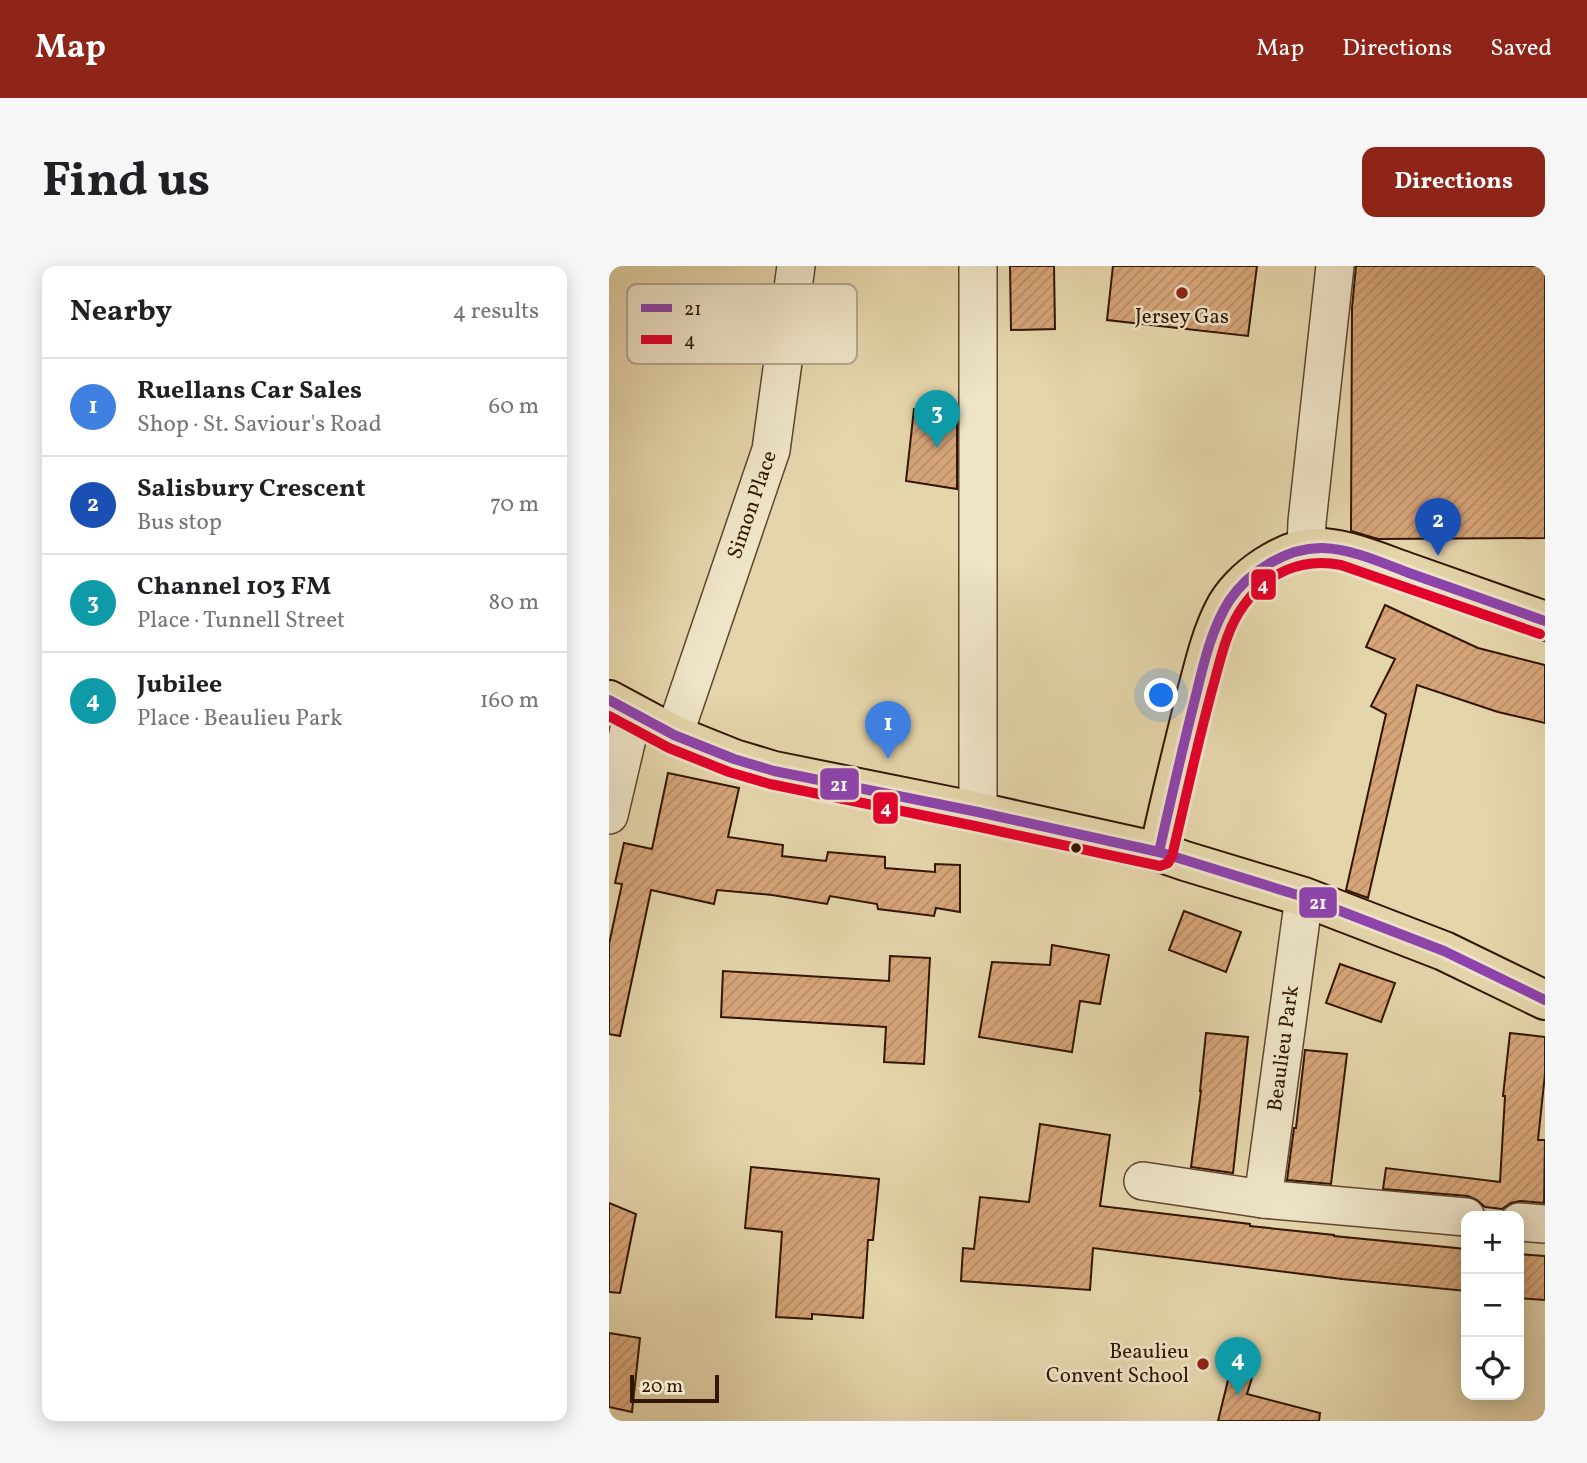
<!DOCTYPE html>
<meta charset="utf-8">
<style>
body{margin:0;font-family:Vollkorn,serif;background:#f6f6f6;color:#202124}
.controls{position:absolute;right:21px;bottom:21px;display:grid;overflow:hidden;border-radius:14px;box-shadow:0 4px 18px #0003}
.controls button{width:63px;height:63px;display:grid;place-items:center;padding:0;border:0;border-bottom:2px solid #e0e0e0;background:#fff;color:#202124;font:35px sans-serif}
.scale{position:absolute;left:21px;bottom:18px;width:89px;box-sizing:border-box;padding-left:7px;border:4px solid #331503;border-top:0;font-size:19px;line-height:24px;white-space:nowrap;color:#331503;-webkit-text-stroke:5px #eee4c8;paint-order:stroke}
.you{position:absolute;left:553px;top:430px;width:24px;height:24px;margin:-18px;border:5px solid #fff;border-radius:50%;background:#1a73e8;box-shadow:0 0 0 10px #1a73e833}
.badge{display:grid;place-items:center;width:46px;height:46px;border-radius:50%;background:#8f2418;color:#fff;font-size:23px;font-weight:700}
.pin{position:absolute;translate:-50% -58px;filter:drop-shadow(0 2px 4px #0008)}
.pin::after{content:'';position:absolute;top:37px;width:24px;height:21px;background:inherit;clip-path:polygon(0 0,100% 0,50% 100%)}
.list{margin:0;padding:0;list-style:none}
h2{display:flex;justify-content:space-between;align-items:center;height:91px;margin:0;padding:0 28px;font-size:30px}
h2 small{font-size:23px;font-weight:400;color:#757577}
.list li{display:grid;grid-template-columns:46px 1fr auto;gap:21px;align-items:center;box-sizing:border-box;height:98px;padding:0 28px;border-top:2px solid #e0e0e0}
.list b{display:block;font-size:26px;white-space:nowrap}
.list p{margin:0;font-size:23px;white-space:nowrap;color:#757577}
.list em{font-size:23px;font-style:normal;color:#757577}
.icon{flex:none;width:38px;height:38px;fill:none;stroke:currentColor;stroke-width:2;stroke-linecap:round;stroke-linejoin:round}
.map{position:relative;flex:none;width:936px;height:1155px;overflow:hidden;border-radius:14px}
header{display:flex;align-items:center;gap:42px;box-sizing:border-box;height:98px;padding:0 35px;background:#8f2418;color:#fff}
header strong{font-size:33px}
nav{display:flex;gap:38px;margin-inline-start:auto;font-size:24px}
.intro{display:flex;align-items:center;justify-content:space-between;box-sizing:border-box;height:168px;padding:0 42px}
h1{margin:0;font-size:49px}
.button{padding:18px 32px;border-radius:14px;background:#8f2418;color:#fff;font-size:24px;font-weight:700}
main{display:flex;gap:42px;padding:0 42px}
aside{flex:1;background:#fff;border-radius:14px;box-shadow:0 4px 18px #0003}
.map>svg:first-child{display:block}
.building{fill:url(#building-hatch);stroke:#331503;stroke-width:2}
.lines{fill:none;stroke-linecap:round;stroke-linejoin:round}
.minor-casing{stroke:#60452d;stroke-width:40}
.major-casing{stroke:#331503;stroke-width:42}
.minor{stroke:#eee4c8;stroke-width:37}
.major{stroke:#e5d5ab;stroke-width:38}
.bus-1-casing{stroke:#eee4c8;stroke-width:16}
.bus-2-casing{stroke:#eee4c8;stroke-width:16}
.bus-1{stroke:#8e44ad;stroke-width:10}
.bus-2{stroke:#e4002b;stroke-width:10}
.poi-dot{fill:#8f2418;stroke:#eee4c8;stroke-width:2.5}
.bus-dot{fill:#331503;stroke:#eee4c8;stroke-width:2.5}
.labels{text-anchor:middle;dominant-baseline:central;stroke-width:5;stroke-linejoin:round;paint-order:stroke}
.poi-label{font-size:21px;fill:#331503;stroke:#eee4c8}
.street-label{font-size:21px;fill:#331503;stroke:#eee4c8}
.key{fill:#eee4c8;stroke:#b6a68d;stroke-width:2}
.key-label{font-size:19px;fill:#331503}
.line-badge{stroke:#eee4c8;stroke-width:2.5}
.badge-label{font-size:19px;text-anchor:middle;font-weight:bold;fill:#fff}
</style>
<header>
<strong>Map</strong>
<nav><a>Map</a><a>Directions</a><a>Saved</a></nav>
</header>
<div class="intro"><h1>Find us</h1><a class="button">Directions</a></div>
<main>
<aside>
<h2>Nearby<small>4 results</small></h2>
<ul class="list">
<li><span class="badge" style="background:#3f7fe0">1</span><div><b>Ruellans Car Sales</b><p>Shop · St. Saviour's Road</p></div><em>60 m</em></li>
<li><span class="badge" style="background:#1a4fb4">2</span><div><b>Salisbury Crescent</b><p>Bus stop</p></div><em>70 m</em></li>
<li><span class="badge" style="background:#0f9aa8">3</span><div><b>Channel 103 FM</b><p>Place · Tunnell Street</p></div><em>80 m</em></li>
<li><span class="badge" style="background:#0f9aa8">4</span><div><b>Jubilee</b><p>Place · Beaulieu Park</p></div><em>160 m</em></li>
</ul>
</aside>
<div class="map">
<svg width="936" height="1155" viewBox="0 0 936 1155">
<defs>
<pattern id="building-hatch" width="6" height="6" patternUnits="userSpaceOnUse" patternTransform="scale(1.75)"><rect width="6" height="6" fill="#d6a579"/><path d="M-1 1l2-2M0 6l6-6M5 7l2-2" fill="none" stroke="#b88d67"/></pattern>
</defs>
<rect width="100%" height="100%" fill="#e5d5ab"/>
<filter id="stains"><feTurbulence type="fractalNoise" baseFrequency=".00286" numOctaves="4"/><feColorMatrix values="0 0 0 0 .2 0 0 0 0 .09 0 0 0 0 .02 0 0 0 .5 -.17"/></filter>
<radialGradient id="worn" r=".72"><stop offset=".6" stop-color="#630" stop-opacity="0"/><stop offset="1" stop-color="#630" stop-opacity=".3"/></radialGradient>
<path class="building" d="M 401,0 L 445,0 L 446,63 L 402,64 Z
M 504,0 L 648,0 L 639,70 L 498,54 Z
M 747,0 L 936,0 L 936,272 L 769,273 L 742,265 L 743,42 Z
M 305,143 L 348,149 L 348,223 L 297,215 Z
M 776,339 L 869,382 L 936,399 L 936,457 L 889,446 L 808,419 L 759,632 L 737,624 L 777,448 L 762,440 L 786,393 L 757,381 Z
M 59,507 L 130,522 L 119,571 L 174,579 L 173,590 L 217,595 L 219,586 L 276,591 L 276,602 L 326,606 L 326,598 L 351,599 L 351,646 L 327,642 L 325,650 L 269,643 L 268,638 L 221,630 L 218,638 L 163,629 L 108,624 L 105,638 L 42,624 L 11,770 L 0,768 L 0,678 L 13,618 L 6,617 L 15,577 L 43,583 Z
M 575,645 L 632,666 L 617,706 L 560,684 Z
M 443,679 L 500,689 L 491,738 L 471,735 L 463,786 L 370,771 L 383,696 L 441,699 Z
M 281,690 L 321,692 L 315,798 L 275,796 L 277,761 L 112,751 L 114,705 L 280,715 Z
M 731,698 L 786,717 L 772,756 L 717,737 Z
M 597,767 L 639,771 L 624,907 L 582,901 L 592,825 L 591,825 Z
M 901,767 L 936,771 L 936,808 L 929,874 L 936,874 L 935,937 L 911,935 L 902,937 L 893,943 L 876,941 L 868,934 L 859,930 L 774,923 L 777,902 L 891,916 L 896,830 L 894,830 Z
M 696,784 L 738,788 L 722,918 L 678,914 L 685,862 L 687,862 Z
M 431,858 L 501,869 L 491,940 L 641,958 L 641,960 L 725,969 L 725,970 L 857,983 L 857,1025 L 733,1013 L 484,982 L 481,1024 L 352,1015 L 354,982 L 365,983 L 371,931 L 420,936 Z
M 142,901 L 270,913 L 264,974 L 259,974 L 254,1052 L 203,1048 L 203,1053 L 167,1051 L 173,966 L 136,962 Z
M 0,937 L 27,948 L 11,1027 L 0,1026 Z
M 910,988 L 936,990 L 936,1034 L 910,1032 Z
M 0,1067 L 31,1072 L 23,1146 L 0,1141 Z
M 622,1102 L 646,1102 L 638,1128 L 711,1147 L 710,1155 L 609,1155 Z"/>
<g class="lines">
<defs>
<g id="minor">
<path d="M 697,283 L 698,256 L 726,0"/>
<path id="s1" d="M 65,469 L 162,184 L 187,0"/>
<path d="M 369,546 L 369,0"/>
<path d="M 0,549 L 24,447"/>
<path d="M 534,915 L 654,933 L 857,951"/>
<path id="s2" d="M 654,933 L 695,631"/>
<path d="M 910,956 L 936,958"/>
</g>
<path id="major" d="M 0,434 L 65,469 L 125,493 L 165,505 L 369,546 L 550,586 L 576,595 L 695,631 L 835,685 L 936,734
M 550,586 C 561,534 574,482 587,430 C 595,401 601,371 615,344 C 630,313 678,279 714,282 C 742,284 774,298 800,307 C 846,323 891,339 936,355"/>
</defs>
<use href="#minor" class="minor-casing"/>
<use href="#major" class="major-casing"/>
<use href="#minor" class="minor"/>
<use href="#major" class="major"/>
<defs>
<path id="bus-1" d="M 0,434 L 65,469 L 125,493 L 165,505 L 369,546 L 550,586 L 695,631 L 835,685 L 936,734
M 550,586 C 561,537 572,489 584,441 C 593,406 600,367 620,335 C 639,306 678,281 714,282 C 743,283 773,297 800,307 C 846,323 891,339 936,355"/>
<path id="bus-2" d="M 0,450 L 60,482 L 120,506 L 161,518 L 366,560 L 551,600 L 559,597 L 563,590 C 576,535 588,479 603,424 C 611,396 617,363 635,339 C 658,307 693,291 732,299 L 931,368"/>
</defs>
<use href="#bus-1" class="bus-1-casing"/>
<use href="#bus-2" class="bus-2-casing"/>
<use href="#bus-1" class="bus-1"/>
<use href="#bus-2" class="bus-2"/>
</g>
<g class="poi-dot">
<circle cx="573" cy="27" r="7"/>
<circle cx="594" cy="1098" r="7"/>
</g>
<circle class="bus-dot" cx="467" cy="582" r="6"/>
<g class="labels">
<g class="poi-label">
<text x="573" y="51">Jersey Gas</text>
<text x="580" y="1086" text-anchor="end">Beaulieu<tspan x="580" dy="24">Convent School</tspan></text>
</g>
<g class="street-label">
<text stroke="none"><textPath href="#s1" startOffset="243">Simon Place</textPath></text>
<text stroke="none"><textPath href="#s2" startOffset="152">Beaulieu Park</textPath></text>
</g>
</g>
<rect x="18" y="18" width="230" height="80" rx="10" class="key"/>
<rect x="32" y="38" width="31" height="8" fill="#8e44ad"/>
<rect x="32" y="69" width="31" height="9" fill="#e4002b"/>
<g class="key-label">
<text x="75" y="49">21</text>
<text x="75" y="80">4</text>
</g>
<g class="line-badge">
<rect x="641" y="302" width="27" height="33" rx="7" fill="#e4002b"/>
<rect x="210" y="501" width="41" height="34" rx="7" fill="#8e44ad"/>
<rect x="263" y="525" width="27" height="34" rx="7" fill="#e4002b"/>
<rect x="689" y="620" width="40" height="33" rx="7" fill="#8e44ad"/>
</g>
<g class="badge-label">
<text x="654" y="325">4</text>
<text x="230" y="525">21</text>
<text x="277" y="548">4</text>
<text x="709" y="643">21</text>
</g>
<rect width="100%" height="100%" filter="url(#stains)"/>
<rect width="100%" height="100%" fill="url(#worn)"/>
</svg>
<div class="controls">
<button>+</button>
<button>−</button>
<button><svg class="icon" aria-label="locate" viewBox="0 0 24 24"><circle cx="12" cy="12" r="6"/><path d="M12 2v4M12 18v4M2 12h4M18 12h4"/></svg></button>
</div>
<div class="scale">20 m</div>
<div class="you"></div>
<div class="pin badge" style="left:279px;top:493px;background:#3f7fe0">1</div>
<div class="pin badge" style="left:829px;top:290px;background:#1a4fb4">2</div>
<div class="pin badge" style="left:328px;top:182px;background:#0f9aa8">3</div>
<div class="pin badge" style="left:629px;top:1129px;background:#0f9aa8">4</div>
</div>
</main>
